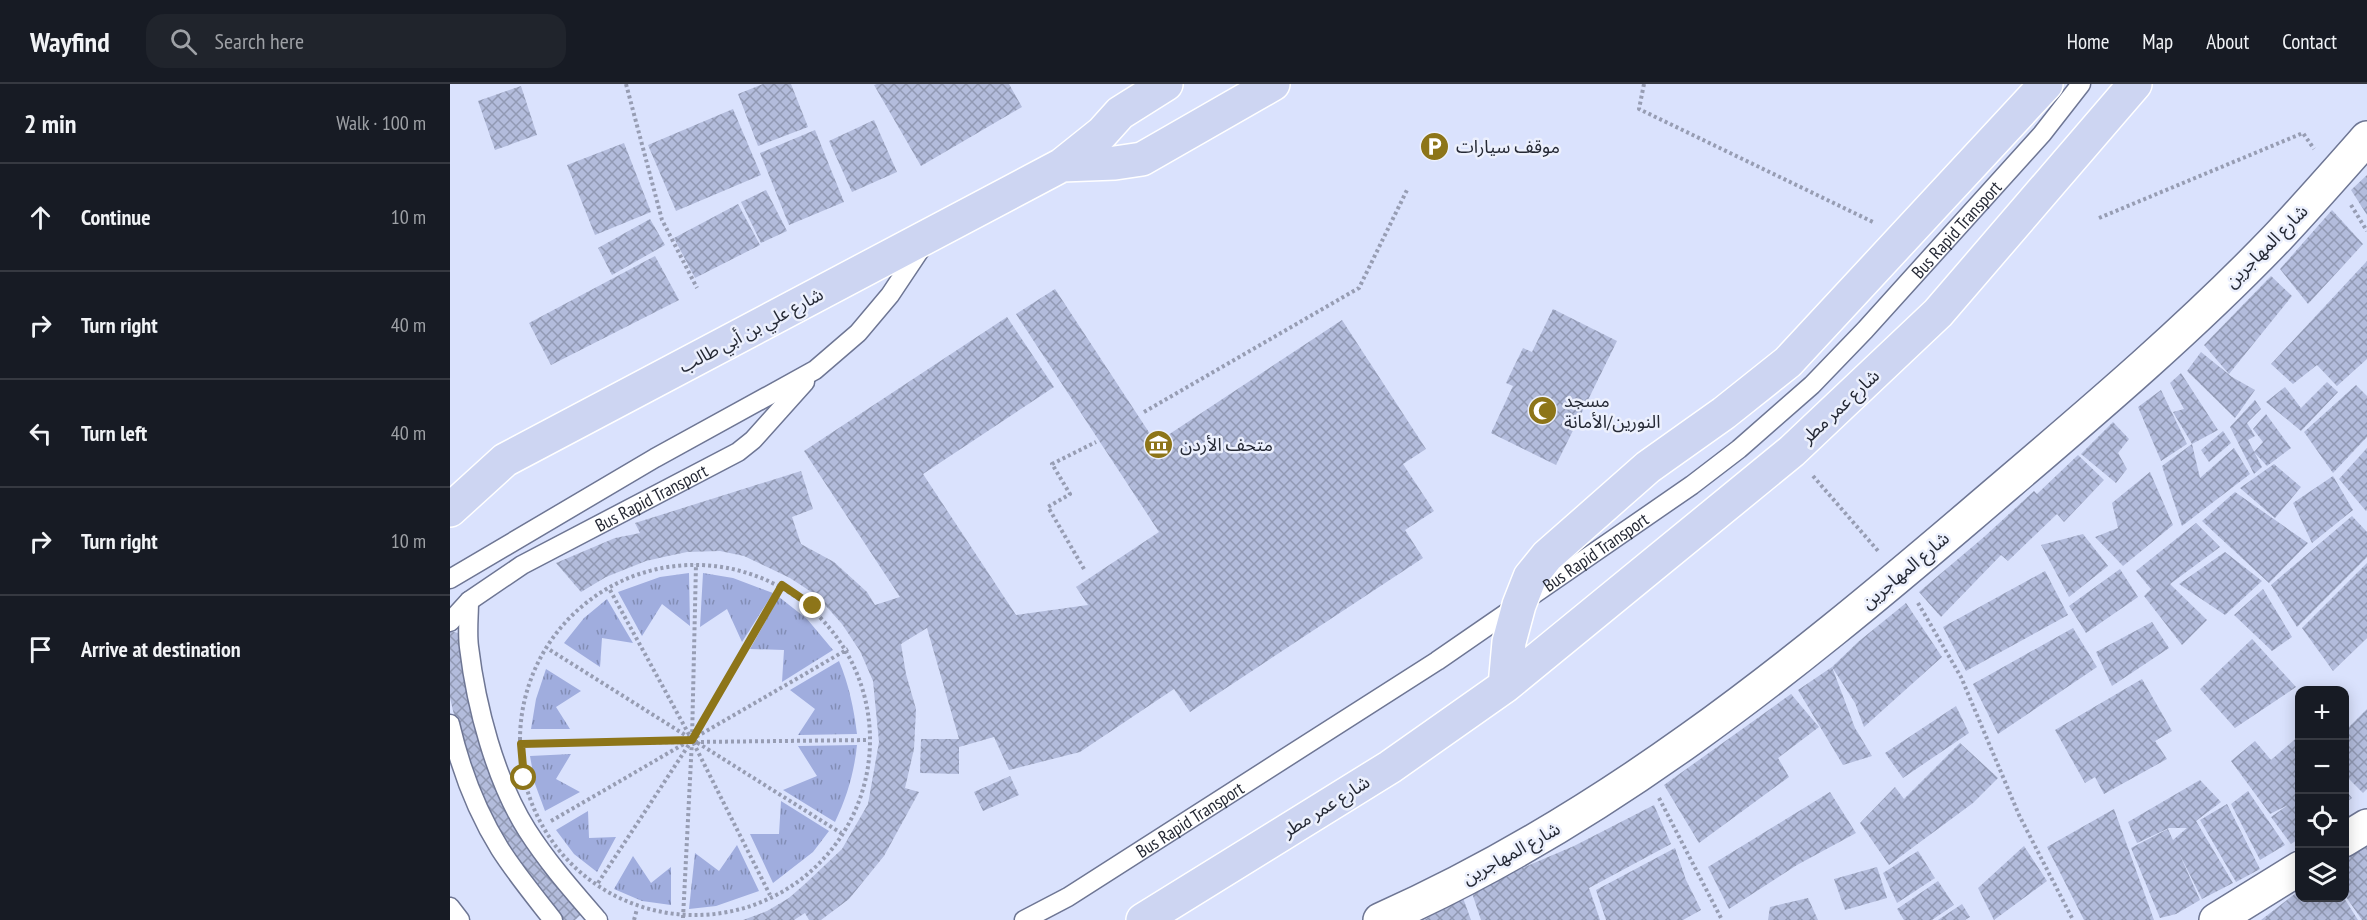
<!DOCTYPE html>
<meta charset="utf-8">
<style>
body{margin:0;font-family:"PT Sans Narrow","Noto Sans Arabic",sans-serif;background:#20242c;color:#f1f3f6}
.controls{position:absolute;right:18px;bottom:18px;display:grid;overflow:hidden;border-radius:12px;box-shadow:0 3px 15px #0003}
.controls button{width:54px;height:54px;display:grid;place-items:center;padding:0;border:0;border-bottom:2px solid #363941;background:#171b24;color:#f1f3f6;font:30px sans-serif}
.stop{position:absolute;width:18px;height:18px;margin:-14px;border:4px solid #8d7519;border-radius:50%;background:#fff}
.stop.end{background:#8d7519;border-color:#fff;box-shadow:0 2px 6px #0008}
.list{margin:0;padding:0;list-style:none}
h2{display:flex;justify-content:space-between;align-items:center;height:78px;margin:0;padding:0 24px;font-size:26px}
h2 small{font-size:20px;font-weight:400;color:#9ea1a6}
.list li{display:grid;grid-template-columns:39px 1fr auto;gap:18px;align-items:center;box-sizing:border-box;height:108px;padding:0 24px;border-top:2px solid #363941}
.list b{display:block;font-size:22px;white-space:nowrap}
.list em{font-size:20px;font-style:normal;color:#9ea1a6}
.icon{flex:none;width:33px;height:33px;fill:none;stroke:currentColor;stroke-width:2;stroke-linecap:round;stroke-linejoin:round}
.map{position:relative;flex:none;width:1917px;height:836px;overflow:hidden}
header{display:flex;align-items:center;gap:36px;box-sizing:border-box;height:84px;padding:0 30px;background:#171b24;border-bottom:2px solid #363941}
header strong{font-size:28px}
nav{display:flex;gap:33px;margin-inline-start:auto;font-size:21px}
.search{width:420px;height:54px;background:#20242c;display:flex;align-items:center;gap:15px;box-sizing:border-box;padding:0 21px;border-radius:18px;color:#9ea1a6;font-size:22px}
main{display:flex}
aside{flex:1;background:#171b24}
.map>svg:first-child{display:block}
.grass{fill:url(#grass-tufts)}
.building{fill:url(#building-cross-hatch)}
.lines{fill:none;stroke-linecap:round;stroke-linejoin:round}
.service-casing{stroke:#6e7694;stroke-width:21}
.minor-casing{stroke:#6e7694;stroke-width:36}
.primary-casing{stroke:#fff;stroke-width:36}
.path{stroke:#979db3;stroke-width:4;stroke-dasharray:3 3;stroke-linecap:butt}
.service{stroke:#fff;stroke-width:18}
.minor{stroke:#fff;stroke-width:33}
.primary{stroke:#cdd5f2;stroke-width:33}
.route{stroke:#8d7519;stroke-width:8}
.labels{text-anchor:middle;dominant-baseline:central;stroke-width:5;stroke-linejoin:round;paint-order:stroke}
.poi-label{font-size:18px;fill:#252935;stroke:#ecf0fd;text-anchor:start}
.street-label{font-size:18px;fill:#252935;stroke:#ecf0fd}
</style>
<header>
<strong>Wayfind</strong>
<div class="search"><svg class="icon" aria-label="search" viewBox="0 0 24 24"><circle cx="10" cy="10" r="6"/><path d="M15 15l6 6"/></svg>Search here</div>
<nav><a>Home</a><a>Map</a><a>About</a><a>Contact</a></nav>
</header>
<main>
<aside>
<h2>2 min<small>Walk · 100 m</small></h2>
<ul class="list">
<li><svg class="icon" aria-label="ahead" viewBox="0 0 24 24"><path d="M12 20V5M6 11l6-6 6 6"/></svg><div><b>Continue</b></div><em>10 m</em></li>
<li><svg class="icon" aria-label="right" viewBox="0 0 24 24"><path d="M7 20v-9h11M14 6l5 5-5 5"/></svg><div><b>Turn right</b></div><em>40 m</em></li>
<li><svg class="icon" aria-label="left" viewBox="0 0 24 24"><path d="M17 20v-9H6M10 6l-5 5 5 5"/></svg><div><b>Turn left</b></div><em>40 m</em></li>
<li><svg class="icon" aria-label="right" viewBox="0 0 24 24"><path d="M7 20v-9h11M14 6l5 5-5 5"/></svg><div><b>Turn right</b></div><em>10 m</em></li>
<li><svg class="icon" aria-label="arrive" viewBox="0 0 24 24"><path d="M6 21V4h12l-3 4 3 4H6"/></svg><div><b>Arrive at destination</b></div></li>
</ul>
</aside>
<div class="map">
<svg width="1917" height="836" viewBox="0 0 1917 836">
<defs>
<pattern id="grass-tufts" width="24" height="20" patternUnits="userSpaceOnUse" patternTransform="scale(1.5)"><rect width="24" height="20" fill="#a0adde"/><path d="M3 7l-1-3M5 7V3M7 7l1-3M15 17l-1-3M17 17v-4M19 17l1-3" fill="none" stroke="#828db5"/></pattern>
<pattern id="building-cross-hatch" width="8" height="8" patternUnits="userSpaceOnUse" patternTransform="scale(1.5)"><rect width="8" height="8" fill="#b3bcdc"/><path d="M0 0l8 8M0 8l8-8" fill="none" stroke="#9199b3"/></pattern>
</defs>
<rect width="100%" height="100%" fill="#dae2fd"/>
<path class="grass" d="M 239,489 L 240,542 L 212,520 L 192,552 L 168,508 L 210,493 Z
M 253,489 L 283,494 L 323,509 L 292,558 L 277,525 L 250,543 Z
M 329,513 L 357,535 L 383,566 L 332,598 L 334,566 L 300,565 Z
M 157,515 L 183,559 L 152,554 L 150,583 L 114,559 L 134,534 Z
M 389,577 C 399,601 404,625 407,650 L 348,651 L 365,625 L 340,606 Z
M 96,585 L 131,607 L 106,623 L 120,645 L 81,645 L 86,615 Z
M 407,661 C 404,689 397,713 385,738 L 333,706 L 367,692 L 348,662 Z
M 121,670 L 106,695 L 130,708 L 95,727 L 85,700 L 80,672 Z
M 331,717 L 379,747 L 363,768 L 323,799 L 300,750 L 329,750 Z
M 138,727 L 139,754 L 166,753 L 147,788 L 124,770 L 106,746 Z
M 287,761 L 309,807 L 266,822 L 239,825 L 245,769 L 269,787 Z
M 183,772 L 201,799 L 221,783 L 221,821 L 192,817 L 164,805 Z"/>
<path class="building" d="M 313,0 L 341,0 L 358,43 L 308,62 L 288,10 Z
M 427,0 L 559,0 L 572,23 L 471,82 L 424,1 Z
M 71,2 L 87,51 L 45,66 L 28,17 Z
M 283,25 L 311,91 L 226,127 L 198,61 Z
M 424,36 L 447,88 L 402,108 L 379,57 Z
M 365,46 L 394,118 L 339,141 L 310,69 Z
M 174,59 L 201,128 L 145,151 L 117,81 Z
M 1917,91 L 1917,131 L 1901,106 Z
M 316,106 L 337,147 L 311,159 L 291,118 Z
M 288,120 L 310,161 L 245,194 L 224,154 Z
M 1882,126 L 1913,160 L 1858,220 L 1830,185 Z
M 200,135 L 215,161 L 162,191 L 148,164 Z
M 205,172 L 229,216 L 101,281 L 79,239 Z
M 1917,177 L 1917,275 L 1887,302 L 1867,281 L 1843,300 L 1821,280 Z
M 1821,192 L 1842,212 L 1779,290 L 1754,261 Z
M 605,205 L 706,359 L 892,236 L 976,365 L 953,380 L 984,427 L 955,446 L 973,474 L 740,628 L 724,605 L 630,668 L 559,686 L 544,653 L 509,663 L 509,690 L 470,689 L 471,655 L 509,655 L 477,544 L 451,560 L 456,590 L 466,625 L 464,665 L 455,704 L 469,708 L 434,772 L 399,815 L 371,836 L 359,836 L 355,829 L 344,836 L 293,836 L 317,827 L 339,814 L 356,799 L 392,765 L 418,720 L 429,658 L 423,597 L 410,567 L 392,540 L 366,511 L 340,494 L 294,472 L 270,467 L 237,468 L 218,472 L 196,477 L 156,493 L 131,508 L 106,479 L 165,454 L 190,449 L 185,439 L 351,387 L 363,425 L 342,433 L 351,460 L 384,478 L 417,508 L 425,521 L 450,513 L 354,367 L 557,233 L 604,303 L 473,390 L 566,531 L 638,521 L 626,503 L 709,448 L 566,230 Z
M 1103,225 L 1167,257 L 1106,381 L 1041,349 L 1063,302 L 1056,299 L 1073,264 L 1082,268 Z
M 1751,268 L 1782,293 L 1805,306 L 1785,334 L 1737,287 Z
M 1731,289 L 1768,346 L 1742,360 L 1723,328 L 1734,325 L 1720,299 Z
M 1877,298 L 1888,308 L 1851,347 L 1816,318 L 1835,303 L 1851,324 Z
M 1906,301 L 1917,312 L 1917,353 L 1883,389 L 1854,348 Z
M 1711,306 L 1737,360 L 1711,377 L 1688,323 Z
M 1805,316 L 1811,325 L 1797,339 L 1805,352 L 1798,356 L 1812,383 L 1804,390 L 1780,343 Z
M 1816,330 L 1841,364 L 1817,382 L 1804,368 L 1813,358 L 1803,345 Z
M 1663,338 L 1679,355 L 1668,369 L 1677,385 L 1666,399 L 1631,370 Z
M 1773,347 L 1781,359 L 1759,378 L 1751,366 Z
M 1742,360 L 1750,394 L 1784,364 L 1800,390 L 1732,442 L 1712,382 Z
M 1917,364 L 1917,426 L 1916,427 L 1889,395 Z
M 1628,371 L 1654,396 L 1614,438 L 1607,430 L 1558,477 L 1551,471 L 1491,533 L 1469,508 L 1534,453 L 1584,407 L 1587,410 Z
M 1824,380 L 1851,403 L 1825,434 L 1790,404 Z
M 1700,388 L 1723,441 L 1673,482 L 1645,453 L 1668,444 L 1662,419 Z
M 1883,392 L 1903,426 L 1862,459 L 1843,419 Z
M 1785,408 L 1858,459 L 1819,499 L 1752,437 Z
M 1902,432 L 1917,448 L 1917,473 L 1847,543 L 1821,501 Z
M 1746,439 L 1770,463 L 1720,500 L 1757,536 L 1732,561 L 1694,512 L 1701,505 L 1686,487 Z
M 1633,450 L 1658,482 L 1619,513 L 1591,461 Z
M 1775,468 L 1812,497 L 1775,531 L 1729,500 Z
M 1917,479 L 1917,554 L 1883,587 L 1852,544 Z
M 1670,485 L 1688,513 L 1636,549 L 1619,522 Z
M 1595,487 L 1618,531 L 1516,587 L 1493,543 Z
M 1813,505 L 1842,553 L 1822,567 L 1784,531 Z
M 1456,519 L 1492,573 L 1414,643 L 1405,619 L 1382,583 L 1405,644 L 1422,672 L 1393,681 L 1348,606 L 1382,583 L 1408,558 Z
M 1702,538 L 1719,564 L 1662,602 L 1646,568 Z
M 1623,544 L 1647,583 L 1548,650 L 1523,600 Z
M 0,547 L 16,551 L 41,682 L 135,827 L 125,836 L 113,836 L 80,798 L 54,762 L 31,714 L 11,660 L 0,614 Z
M 1802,555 L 1846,603 L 1785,644 L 1750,605 Z
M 1692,595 L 1722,647 L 1705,657 L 1717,675 L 1654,710 L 1645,693 L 1635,699 L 1605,646 Z
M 1341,610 L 1369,643 L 1328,674 L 1339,693 L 1249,759 L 1214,701 Z
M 1506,622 L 1519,649 L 1453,694 L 1435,669 Z
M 1917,625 L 1917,705 L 1913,709 L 1894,690 L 1894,648 Z
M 1850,651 L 1850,754 L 1841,760 L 1821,733 L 1838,721 L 1820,730 L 1781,677 L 1805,657 L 1821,676 Z
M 1510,659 L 1548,694 L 1523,719 L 1439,781 L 1410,739 L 1445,703 L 1454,715 Z
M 560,692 L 569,711 L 533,727 L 524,708 Z
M 1750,696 L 1771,718 L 1746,737 L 1783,799 L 1752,815 L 1729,769 L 1750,816 L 1726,830 L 1710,834 L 1681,764 L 1718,745 L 1723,756 L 1737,744 L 1719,744 L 1687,759 L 1678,738 Z
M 1894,704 L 1902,714 L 1894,720 Z
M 1798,707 L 1835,761 L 1810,776 L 1781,720 Z
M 1380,708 L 1406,749 L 1347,781 L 1279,825 L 1258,783 Z
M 1777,720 L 1810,785 L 1786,798 L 1750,736 Z
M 1204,721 L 1221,760 L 1139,804 L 1150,836 L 1031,836 L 1021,806 L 1124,762 Z
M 1664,725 L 1704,836 L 1634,836 L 1597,763 Z
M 1917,757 L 1917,836 L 1912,836 L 1894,810 L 1894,772 Z
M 1574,762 L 1597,797 L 1544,836 L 1528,804 Z
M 1225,764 L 1236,796 L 1251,826 L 1233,836 L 1156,836 L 1146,806 Z
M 1468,767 L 1485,794 L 1447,819 L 1433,789 Z
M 1427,783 L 1437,814 L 1395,826 L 1384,795 Z
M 1488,797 L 1504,821 L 1482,836 L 1454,836 L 1447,825 Z
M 1850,806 L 1850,814 L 1894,814 L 1908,836 L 1811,836 Z
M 1013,814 L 1021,836 L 974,836 Z
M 1358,814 L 1368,836 L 1318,836 L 1320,823 Z
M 1512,820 L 1520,833 L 1515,836 L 1488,836 Z"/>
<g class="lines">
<defs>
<g id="service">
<path d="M 0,495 L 205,374 L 365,286 L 408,249 L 440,211 L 474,160"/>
<path d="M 19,517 C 19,532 17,548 19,563 C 26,622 45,695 77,746 C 98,779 123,807 148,836"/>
<path id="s1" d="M 0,538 L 19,517 L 72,481 L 288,368 L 303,356 L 355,298"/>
<path d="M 0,640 C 10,683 27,728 50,765 C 66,790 85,813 103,836"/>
<path d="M 0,823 L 10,836"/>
<path id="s2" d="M 574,836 L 618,813 L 987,577 L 1242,401 L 1289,365 L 1362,301 L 1415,246 L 1592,50 L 1631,0"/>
</g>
<path id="minor" d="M 1894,756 L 1917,742
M 930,836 C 1153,737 1337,588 1521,431 C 1625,342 1732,253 1827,154 C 1858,121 1887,88 1917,54
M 1766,836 L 1850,784"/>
<path id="primary" d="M 612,81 L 665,79 L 692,75 L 823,0
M 0,426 L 55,376 L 612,81 L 652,49 L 670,29 L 716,0
M 1055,602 L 1059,558 L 1069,521 L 1080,493 L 1097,472 L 1198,383 L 1274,329 L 1338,278 L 1596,0
M 693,836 L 940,683 L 1055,602 L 1342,367 L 1488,229 L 1685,0"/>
</defs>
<use href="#service" class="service-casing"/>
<use href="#minor" class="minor-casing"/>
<use href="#primary" class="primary-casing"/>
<path class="path" d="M 176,0 L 212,136 L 247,204
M 1194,0 L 1189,25 L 1425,139
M 1901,121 L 1917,147
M 1649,134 L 1853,49 L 1864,65
M 694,328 L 909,204 L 957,106
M 1363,392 L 1429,468
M70 656a175 175 0 1 1 350 0a175 175 0 1 1-350 0Z
M 634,485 L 598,423 L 620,410 L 602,380 L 646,358
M 160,506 L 242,656 L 320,811
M 1468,519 L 1511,593 L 1569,731 L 1623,836
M 100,566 L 391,749
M 71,660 L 418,656
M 1209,714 L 1272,836
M 101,737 L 398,565
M 148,799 L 242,656 L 332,501
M 233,834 L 242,656 L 246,480
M 184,836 L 187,825"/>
<use href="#service" class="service"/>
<use href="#minor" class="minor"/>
<use href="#primary" class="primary"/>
</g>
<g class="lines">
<path class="route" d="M 74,694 L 71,660 L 242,656 L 332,501 L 363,522"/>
</g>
<defs>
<symbol id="parking-disc" viewBox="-11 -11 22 22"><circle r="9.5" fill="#8d7519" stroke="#ecf0fd"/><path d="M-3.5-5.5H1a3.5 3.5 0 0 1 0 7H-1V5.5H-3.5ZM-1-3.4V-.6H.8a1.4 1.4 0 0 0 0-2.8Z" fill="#fff"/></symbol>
<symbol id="mosque-disc" viewBox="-11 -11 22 22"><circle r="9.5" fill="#8d7519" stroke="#ecf0fd"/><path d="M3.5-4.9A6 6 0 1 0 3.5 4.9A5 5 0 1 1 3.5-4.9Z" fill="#fff"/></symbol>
<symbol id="museum-disc" viewBox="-11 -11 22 22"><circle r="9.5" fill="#8d7519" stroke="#ecf0fd"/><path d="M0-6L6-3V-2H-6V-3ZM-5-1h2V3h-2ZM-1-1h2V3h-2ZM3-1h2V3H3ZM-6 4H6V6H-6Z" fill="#fff"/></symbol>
</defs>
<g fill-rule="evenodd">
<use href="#parking-disc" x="968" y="46" width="33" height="33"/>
<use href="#mosque-disc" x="1076" y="310" width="33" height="33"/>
<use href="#museum-disc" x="692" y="344" width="33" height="33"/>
</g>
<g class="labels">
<g class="poi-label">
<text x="1006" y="62">موقف سيارات</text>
<text x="1114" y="316">مسجد<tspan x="1114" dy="21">النورين/الأمانة</tspan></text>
<text x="730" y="360">متحف الأردن</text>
</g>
<g class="street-label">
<text stroke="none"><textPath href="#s2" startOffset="1166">Bus Rapid Transport</textPath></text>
<text transform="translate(1816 162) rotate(-45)">شارع المهاجرين</text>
<text transform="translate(301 246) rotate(-28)">شارع علي بن أبي طالب</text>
<text transform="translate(1390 322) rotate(-43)">شارع عمر مطر</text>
<text stroke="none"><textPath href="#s1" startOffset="238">Bus Rapid Transport</textPath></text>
<text stroke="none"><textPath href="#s2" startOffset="680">Bus Rapid Transport</textPath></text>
<text transform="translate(1455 486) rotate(-40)">شارع المهاجرين</text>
<text transform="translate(876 722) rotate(-32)">شارع عمر مطر</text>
<text stroke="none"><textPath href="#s2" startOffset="194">Bus Rapid Transport</textPath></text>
<text transform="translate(1061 769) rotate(-29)">شارع المهاجرين</text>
</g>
</g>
</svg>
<div class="controls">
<button>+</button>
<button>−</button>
<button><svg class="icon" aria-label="locate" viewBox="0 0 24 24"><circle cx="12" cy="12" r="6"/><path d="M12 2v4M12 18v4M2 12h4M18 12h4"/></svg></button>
<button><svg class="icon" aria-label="layers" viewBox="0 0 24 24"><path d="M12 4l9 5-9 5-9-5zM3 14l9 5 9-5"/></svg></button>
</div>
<div class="stop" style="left:74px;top:694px"></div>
<div class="stop end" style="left:363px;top:522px"></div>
</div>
</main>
